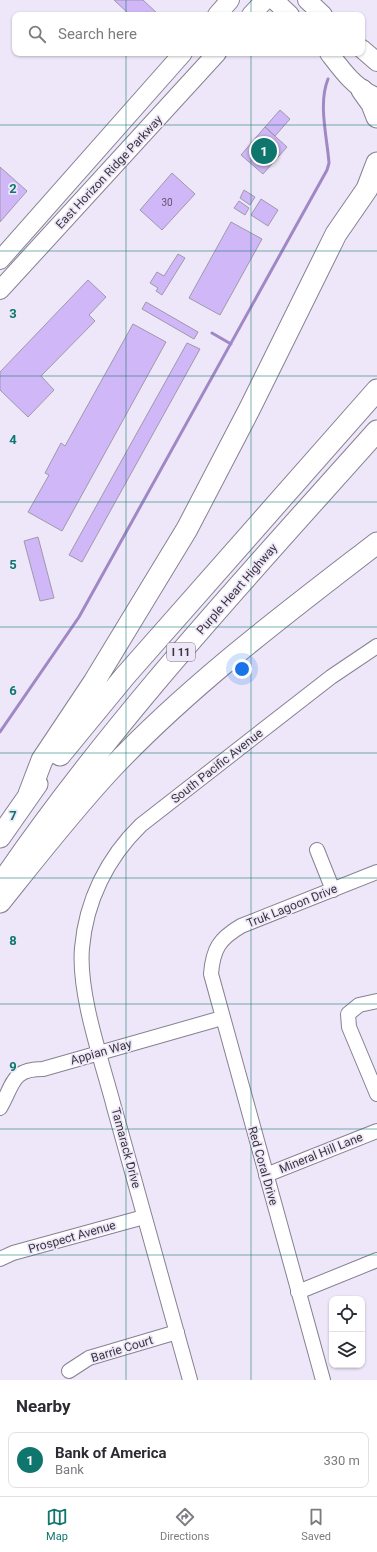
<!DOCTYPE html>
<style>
body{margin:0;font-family:Roboto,sans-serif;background:#f7f7f7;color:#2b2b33}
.controls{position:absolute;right:12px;bottom:12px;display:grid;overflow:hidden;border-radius:8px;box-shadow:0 1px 3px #0004}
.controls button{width:36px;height:36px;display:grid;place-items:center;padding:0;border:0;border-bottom:1px solid #e1e1e2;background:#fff;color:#2b2b33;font:20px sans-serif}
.you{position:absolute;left:242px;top:669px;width:14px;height:14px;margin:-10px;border:3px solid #fff;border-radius:50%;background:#1a73e8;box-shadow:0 0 0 6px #1a73e833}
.badge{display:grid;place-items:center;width:26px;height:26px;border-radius:50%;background:#0f766e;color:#fff;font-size:13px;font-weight:700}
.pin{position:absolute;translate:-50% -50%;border:2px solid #fff;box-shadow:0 1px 4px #0006}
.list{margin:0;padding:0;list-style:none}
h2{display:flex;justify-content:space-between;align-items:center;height:52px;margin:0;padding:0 16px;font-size:17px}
h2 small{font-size:13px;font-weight:400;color:#7c7c81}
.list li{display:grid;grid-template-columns:26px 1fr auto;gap:12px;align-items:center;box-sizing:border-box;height:56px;margin:0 8px 8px;padding:0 8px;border:1px solid #e1e1e2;border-radius:8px}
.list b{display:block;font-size:15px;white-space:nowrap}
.list p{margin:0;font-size:13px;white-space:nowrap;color:#7c7c81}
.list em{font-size:13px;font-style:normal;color:#7c7c81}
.icon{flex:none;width:22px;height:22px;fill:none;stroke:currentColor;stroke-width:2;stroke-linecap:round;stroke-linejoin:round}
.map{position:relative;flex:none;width:377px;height:1380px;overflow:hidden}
.search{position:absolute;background:#fff;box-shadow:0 1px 3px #0004;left:12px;right:12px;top:12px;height:44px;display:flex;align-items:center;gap:10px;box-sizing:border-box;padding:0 14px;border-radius:8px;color:#7c7c81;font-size:15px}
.sheet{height:116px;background:#fff}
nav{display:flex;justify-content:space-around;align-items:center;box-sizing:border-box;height:56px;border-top:1px solid #e1e1e2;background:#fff;font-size:11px;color:#7c7c81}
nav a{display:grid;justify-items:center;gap:2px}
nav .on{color:#0f766e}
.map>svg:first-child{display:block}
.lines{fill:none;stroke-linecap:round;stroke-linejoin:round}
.stream{stroke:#a088c5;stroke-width:3}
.building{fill:#d0b7f7;stroke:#9f98aa}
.minor-casing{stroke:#878192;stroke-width:16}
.major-casing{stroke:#878192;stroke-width:20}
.highway-casing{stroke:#878192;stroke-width:23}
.minor{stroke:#fff;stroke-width:14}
.major{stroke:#fff;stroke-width:18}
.highway{stroke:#fff;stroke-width:21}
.grid{fill:none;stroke:#0f766e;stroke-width:1;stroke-opacity:0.55}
.labels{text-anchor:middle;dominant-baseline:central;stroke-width:3.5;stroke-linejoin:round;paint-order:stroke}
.number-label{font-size:10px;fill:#5f566c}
.shield{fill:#eee7f9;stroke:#6f6b75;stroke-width:1}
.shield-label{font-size:11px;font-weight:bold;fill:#39363d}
.street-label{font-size:12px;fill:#39363d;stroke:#eee7f9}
.grid-label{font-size:13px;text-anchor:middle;font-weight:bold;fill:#0f766e;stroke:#eee7f9;stroke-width:3.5;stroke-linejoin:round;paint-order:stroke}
</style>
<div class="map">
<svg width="377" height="1380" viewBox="0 0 377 1380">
<rect width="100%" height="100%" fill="#eee7f9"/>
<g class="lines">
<path class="stream" d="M 212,333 L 231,344
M 0,732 L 79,617 L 327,170 L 329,163 C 327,136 318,104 328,79"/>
</g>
<path class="building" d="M 114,0 L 143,0 L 159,15 L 130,15 Z
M 280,110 L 290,119 L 275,136 L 265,127 Z
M 265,127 L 287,147 L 263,174 L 241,155 Z
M 0,167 L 27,191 L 0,222 Z
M 172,173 L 195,194 L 162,230 L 140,210 Z
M 244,190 L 255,197 L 250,205 L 240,198 Z
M 261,199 L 278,210 L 268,226 L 251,215 Z
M 239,201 L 249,208 L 245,215 L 234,208 Z
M 231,222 L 262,239 L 220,315 L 189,298 Z
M 178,254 L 185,258 L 162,295 L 156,291 L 158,288 L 150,283 L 157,272 L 164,276 Z
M 88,280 L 106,297 L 89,315 L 95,321 L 41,376 L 54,390 L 28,417 L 0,390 L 0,372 Z
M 146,302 L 198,332 L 194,339 L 142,309 Z
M 133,324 L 166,342 L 62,531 L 28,512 L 49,475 L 45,473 L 61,443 L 65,446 Z
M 187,343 L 200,349 L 82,562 L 69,555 Z
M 38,537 L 54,598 L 40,601 L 24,541 Z"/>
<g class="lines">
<defs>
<path id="minor" d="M 317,850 L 333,890
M 377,1001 L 359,1005 L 348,1014 L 349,1027 L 377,1094
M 0,1108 C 14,1084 11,1069 43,1069 L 222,1018
M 266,1175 L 377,1131
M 0,1259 L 13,1253 L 144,1217
M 298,1292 L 377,1260
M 69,1371 L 89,1358 L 177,1332
M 190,1380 C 165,1289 139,1198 114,1107 C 102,1061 78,994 82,948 C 86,901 107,858 141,825 L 331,677 L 377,646
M 323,1380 L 211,974 C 213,949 219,939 241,926 L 377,872"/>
<path id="major" d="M 274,0 L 290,15
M 307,0 L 323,15
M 217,15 L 230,0
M 251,15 L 265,0
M 362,49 L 377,62
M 329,53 C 342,70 354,87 374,96
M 0,260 L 183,53
M 0,290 L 217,53"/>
<path id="highway" d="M 362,90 L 372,104 L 377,117
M 60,755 L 125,676 L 377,390
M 29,794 L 42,760 L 94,682 L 187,529 L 250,408 L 336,234 L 367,189 L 377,163
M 0,837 L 37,784
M 0,885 C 111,722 246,578 377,431
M 0,902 C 36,857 71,812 110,770 C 190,685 285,614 377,543"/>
</defs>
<use href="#minor" class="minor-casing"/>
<use href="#major" class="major-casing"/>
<use href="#highway" class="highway-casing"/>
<use href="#minor" class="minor"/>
<use href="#major" class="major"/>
<use href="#highway" class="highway"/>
</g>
<path class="grid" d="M 126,0 L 126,15M 251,0 L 251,15M 126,53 L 126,1380M 251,53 L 251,1380M 0,125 L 377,125M 0,251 L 377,251M 0,376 L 377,376M 0,502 L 377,502M 0,627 L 377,627M 0,753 L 377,753M 0,878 L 377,878M 0,1004 L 377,1004M 0,1129 L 377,1129M 0,1255 L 377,1255"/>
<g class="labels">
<g class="number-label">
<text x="167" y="202">30</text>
</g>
<rect class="shield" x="167" y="643" width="28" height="18" rx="3"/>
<g class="shield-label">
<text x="181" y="652">I 11</text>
</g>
<g class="street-label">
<text transform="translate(109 172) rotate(-47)">East Horizon Ridge Parkway</text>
<text transform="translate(237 589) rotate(-49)">Purple Heart Highway</text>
<text transform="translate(217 766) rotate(-38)">South Pacific Avenue</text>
<text transform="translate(292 906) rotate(-22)">Truk Lagoon Drive</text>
<text transform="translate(101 1052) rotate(-16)">Appian Way</text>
<text transform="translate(126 1148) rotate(75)">Tamarack Drive</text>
<text transform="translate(321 1153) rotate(-22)">Mineral Hill Lane</text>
<text transform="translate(263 1166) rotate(74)">Red Coral Drive</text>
<text transform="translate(72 1237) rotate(-16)">Prospect Avenue</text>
<text transform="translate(122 1349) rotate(-17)">Barrie Court</text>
</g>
</g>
<g class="grid-label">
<text x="13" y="193">2</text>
<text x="13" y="318">3</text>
<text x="13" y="444">4</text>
<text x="13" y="569">5</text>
<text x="13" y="695">6</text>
<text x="13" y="820">7</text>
<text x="13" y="945">8</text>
<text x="13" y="1071">9</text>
</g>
</svg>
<div class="controls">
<button><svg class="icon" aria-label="locate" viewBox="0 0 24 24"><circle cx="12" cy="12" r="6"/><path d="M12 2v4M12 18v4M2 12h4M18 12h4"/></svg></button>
<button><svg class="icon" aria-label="layers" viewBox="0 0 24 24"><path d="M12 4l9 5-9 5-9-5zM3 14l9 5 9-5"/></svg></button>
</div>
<div class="you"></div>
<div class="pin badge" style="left:264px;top:151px">1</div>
<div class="search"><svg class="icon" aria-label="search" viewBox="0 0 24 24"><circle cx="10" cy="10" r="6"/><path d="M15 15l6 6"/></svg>Search here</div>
</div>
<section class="sheet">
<h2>Nearby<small></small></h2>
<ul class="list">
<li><span class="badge">1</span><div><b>Bank of America</b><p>Bank</p></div><em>330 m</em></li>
</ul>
</section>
<nav>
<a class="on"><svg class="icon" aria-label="map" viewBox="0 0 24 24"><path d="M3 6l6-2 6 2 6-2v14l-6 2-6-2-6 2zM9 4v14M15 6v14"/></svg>Map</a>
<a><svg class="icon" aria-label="directions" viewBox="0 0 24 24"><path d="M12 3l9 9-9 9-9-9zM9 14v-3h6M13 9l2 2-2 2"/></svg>Directions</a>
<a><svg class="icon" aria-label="saved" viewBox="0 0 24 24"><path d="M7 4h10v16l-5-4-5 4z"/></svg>Saved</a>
</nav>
